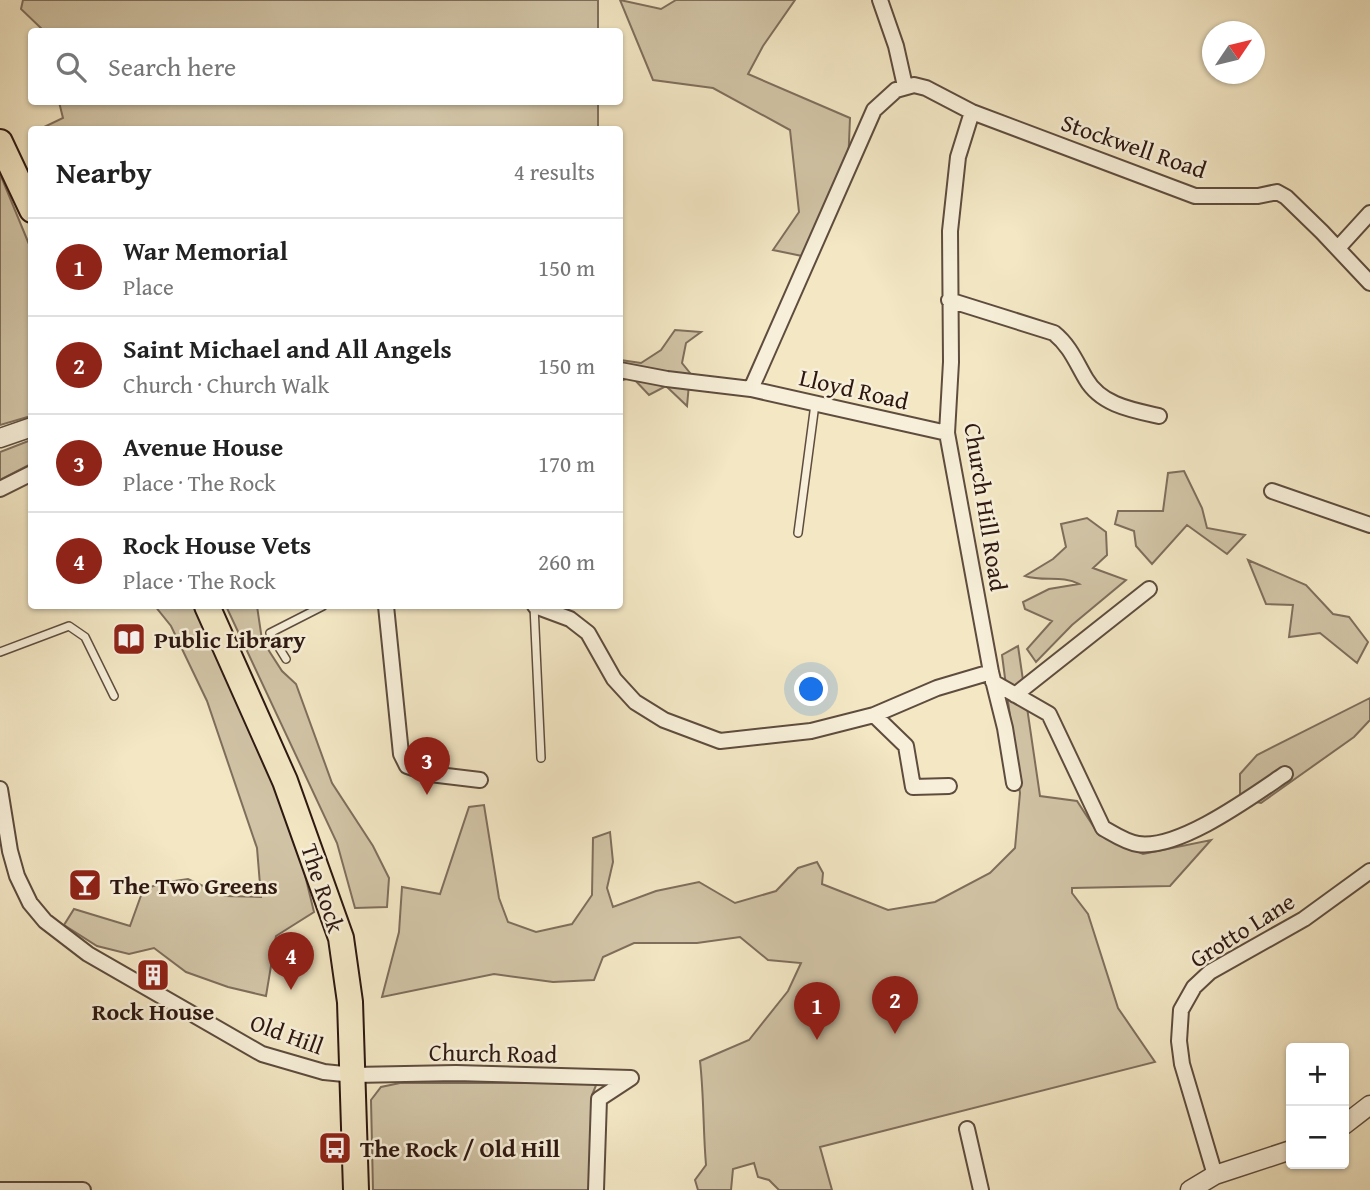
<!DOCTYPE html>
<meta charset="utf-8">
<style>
body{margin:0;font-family:"Gentium Book Plus",serif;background:#f2f2f2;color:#222}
.controls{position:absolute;right:21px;bottom:21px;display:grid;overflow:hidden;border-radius:7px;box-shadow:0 2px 5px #0004}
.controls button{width:63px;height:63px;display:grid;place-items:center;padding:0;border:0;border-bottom:2px solid #e0e0e0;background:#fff;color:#222;font:35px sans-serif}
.compass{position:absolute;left:1202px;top:21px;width:63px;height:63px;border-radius:50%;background:#fff;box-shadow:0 2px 5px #0004;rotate:55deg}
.you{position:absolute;left:812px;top:690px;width:24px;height:24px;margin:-18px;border:5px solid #fff;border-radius:50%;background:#1a73e8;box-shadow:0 0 0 10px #1a73e833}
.badge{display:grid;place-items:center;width:46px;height:46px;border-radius:50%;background:#8f2418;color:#fff;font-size:23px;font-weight:700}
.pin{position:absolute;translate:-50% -58px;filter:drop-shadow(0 2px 4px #0008)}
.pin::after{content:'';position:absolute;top:37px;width:24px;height:21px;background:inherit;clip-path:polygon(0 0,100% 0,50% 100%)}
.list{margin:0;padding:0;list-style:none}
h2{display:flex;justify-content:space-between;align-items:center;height:91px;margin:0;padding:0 28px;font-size:30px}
h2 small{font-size:23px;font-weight:400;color:#767676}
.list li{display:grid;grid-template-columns:46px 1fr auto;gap:21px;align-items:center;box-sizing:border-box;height:98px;padding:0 28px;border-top:2px solid #e0e0e0}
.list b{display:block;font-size:26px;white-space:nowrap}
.list p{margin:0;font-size:23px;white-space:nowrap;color:#767676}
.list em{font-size:23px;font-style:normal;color:#767676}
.icon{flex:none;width:38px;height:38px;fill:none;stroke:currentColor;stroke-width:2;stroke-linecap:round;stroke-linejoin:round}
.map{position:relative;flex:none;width:1370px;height:1190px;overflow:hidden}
.search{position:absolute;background:#fff;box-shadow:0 2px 5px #0004;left:28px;top:28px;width:595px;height:77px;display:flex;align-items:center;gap:18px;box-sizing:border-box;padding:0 24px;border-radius:7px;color:#767676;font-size:26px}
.panel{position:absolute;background:#fff;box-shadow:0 2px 5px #0004;left:28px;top:126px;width:595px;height:483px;border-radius:7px}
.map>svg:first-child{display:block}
.green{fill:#d1c4a6;stroke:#7f6e5c;stroke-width:2}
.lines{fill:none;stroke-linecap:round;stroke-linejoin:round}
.service-casing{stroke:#5e4c3e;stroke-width:10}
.minor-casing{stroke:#5e4c3e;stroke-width:18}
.tertiary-casing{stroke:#5e4c3e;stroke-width:21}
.trunk-casing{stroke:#2d1811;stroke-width:28}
.service{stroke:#f7efd9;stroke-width:7}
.minor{stroke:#f7efd9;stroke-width:14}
.tertiary{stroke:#f7efd9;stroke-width:18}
.trunk{stroke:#f3e7c4;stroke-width:24}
.labels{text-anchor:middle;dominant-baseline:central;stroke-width:5;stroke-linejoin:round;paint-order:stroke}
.street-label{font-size:24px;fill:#2d1811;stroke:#f7efd9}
.poi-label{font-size:24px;font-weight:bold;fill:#2d1811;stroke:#f7efd9;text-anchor:start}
</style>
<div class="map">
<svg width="1370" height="1190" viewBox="0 0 1370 1190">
<rect width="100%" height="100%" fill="#f3e7c4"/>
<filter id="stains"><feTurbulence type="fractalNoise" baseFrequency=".00286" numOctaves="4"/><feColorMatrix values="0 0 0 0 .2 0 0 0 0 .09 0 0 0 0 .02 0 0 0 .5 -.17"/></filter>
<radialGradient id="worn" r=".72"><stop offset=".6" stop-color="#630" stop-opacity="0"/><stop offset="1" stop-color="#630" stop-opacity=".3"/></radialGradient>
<path class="green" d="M 23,0 L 598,0 L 598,31 L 44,31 L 21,9 Z
M 620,0 L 661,9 L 676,0 L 795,0 L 763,46 L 748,74 L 850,118 L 848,166 L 807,257 L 773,250 L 799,212 L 790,130 L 713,88 L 653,80 Z
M 59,102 L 598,102 L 598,129 L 285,130 L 268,127 L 265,130 L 40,129 L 63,118 Z
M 0,174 L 31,249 L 31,416 L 0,425 Z
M 675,330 L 701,332 L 686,343 L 682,363 L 690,373 L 687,406 L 666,386 L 649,395 L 632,377 L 620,381 L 620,360 L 641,363 L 661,350 Z
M 31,440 L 31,464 L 0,480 L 0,452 Z
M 1184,471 L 1202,508 L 1207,528 L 1245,535 L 1227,554 L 1187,525 L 1152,564 L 1136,546 L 1134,531 L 1115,524 L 1118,511 L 1163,511 L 1168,473 Z
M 1087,518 L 1106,532 L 1107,555 L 1093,568 L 1126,580 L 1072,625 L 1036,662 L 1027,649 L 1052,621 L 1025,609 L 1023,602 L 1049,589 L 1079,584 C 1062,575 1043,582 1025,576 L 1053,559 L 1066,547 L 1061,524 Z
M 1248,560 L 1306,585 L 1333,614 L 1349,617 L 1368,642 L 1357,663 L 1320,633 L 1289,637 L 1293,605 L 1266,604 Z
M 155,606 L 203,606 L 293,826 L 314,912 L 276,936 L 266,996 L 228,987 L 186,972 L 154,948 L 129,954 L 97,946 L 64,925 L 74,909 L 130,926 L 143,890 L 161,883 L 188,879 L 225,896 L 261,897 L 257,848 L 207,701 L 171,626 Z
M 226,606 L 257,606 L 262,640 L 282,671 L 296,684 L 332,783 L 373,846 L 389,878 L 387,907 L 355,908 L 337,843 Z
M 1018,646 L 1040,796 L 1077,801 L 1099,835 L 1143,854 L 1211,840 L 1170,886 L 1072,888 L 1072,893 L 1088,914 L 1118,1008 L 1155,1062 L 820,1147 L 832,1190 L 779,1190 L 769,1180 L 758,1177 L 754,1163 L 733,1169 L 731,1190 L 698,1190 L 695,1180 L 706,1165 C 703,1130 704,1096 700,1061 L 749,1040 L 788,991 L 801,963 L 768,960 L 740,937 L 697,943 L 634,943 L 603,957 L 594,980 L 553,982 L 494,974 L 382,997 L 399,932 L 402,887 L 440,894 L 469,807 L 484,805 L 499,898 L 508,922 L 536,932 L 572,924 L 592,895 L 593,838 L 610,832 L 613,862 L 607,888 L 613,907 L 656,891 L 699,882 L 735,903 L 776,891 L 798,868 L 817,862 L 823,873 L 822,884 L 888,910 L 935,902 L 990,873 L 1015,848 L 1020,793 L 1002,655 Z
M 1370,698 L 1370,720 L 1354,737 L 1261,803 L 1240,799 L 1240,774 L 1257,755 Z
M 400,1083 L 597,1083 L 592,1095 L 592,1190 L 373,1190 L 371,1100 L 381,1087 Z"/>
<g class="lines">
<defs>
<path id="service" d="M 798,533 L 815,404
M 534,606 L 541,758
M 0,652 L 69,626 L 85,637 L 114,696
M 286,659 L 270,633 L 323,606"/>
<path id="minor" d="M 880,0 L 896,46 L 905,86
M 972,112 L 958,157 L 950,231 L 951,362 L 947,433 L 991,672 L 1005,728 L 1014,783
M 1338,248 L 1370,213
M 949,300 L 1054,333 C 1070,346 1076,362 1086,379 C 1101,405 1132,410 1159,416
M 620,370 L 667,379 L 751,389 L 947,433
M 751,389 L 874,110 L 896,90 L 914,85 L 926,88 L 972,112 L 1195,196 L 1258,196 L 1277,192 L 1286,197 L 1322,232 L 1370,283
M 0,489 L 32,473
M 1272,491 L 1370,525
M 386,606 L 401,754 L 407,766 L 430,774 L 480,780
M 535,606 L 570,619 L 588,633 L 614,679 L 635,702 L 664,720 L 720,741 L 811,731 L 874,715 L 937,688 L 991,672
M 993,682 L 1049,714 L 1103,828 C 1114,834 1125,842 1138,844 C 1179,850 1251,797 1285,774
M 1015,695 L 1149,589
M 874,715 L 906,746 L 913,787 L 949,786
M 0,789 L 10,851 L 17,876 L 30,903 L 45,921 L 88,954 L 262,1054 L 324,1072 L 354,1075 L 456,1073 L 631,1078
M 967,1129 L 981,1190
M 1215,1175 L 1182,1064 L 1179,1041 L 1181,1010 L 1194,987 L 1210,972 L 1304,919 L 1370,871
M 0,1190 L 83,1190
M 596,1190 L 599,1099 L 631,1078"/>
<path id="tertiary" d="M 0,438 L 32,427
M 1344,1125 L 1370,1105
M 1190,1190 L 1215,1175 L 1291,1150"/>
<path id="trunk" d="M 0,142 L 32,210
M 207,606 L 285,781 L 341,938 L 350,1002 L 356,1190"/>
</defs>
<use href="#service" class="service-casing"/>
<use href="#minor" class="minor-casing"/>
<use href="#tertiary" class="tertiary-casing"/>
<use href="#trunk" class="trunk-casing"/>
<use href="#service" class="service"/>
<use href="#minor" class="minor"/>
<use href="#tertiary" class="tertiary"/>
<use href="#trunk" class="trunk"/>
</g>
<defs>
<symbol id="library-square" viewBox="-11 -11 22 22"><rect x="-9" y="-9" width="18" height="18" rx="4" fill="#8f2418" stroke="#f7efd9"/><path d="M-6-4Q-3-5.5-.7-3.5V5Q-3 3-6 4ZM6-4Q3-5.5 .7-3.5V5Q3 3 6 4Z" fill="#fff"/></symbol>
<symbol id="bar-square" viewBox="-11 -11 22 22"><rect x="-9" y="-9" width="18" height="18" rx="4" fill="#8f2418" stroke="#f7efd9"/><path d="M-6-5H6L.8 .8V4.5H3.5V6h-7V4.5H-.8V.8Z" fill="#fff"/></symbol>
<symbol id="building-square" viewBox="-11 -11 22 22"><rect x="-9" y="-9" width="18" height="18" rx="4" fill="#8f2418" stroke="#f7efd9"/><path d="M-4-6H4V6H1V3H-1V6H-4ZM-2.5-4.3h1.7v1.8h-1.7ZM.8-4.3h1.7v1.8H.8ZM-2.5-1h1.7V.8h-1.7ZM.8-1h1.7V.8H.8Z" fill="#fff"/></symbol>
<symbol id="bus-square" viewBox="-11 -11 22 22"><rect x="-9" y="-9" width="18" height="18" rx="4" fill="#8f2418" stroke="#f7efd9"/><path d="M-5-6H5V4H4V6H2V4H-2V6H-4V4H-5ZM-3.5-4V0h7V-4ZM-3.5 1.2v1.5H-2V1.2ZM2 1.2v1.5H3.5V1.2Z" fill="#fff"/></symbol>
</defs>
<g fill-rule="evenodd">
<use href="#library-square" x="110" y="620" width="38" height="38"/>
<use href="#bar-square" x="66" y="866" width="38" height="38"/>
<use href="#building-square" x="134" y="956" width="38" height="38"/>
<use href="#bus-square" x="316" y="1129" width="38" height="38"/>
</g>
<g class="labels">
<g class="street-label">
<text transform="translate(1134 146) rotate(19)">Stockwell Road</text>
<text transform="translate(854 389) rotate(13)">Lloyd Road</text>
<text transform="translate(986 507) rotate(81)">Church Hill Road</text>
<text transform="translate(323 888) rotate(72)">The Rock</text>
<text transform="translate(1242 930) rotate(-32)">Grotto Lane</text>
<text transform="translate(287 1034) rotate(20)">Old Hill</text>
<text transform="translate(493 1053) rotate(1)">Church Road</text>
</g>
<g class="poi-label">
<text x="154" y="639">Public Library</text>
<text x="110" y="885">The Two Greens</text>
<text x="153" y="1011" text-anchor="middle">Rock House</text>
<text x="360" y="1148">The Rock / Old Hill</text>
</g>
</g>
<rect width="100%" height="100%" filter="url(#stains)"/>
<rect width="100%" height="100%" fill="url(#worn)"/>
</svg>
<div class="controls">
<button>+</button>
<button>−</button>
</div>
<svg class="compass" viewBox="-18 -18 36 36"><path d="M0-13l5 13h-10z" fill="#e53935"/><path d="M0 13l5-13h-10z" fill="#767676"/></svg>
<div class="you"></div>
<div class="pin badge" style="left:817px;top:1040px">1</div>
<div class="pin badge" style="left:895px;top:1034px">2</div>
<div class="pin badge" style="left:427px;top:795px">3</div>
<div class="pin badge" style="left:291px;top:990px">4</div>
<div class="search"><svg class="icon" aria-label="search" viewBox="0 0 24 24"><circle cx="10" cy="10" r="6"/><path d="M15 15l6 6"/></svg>Search here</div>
<section class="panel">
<h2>Nearby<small>4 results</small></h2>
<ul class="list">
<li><span class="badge">1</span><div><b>War Memorial</b><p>Place</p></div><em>150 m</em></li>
<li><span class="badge">2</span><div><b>Saint Michael and All Angels</b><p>Church · Church Walk</p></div><em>150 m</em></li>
<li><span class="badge">3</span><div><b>Avenue House</b><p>Place · The Rock</p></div><em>170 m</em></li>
<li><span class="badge">4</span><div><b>Rock House Vets</b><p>Place · The Rock</p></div><em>260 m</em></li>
</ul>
</section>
</div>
